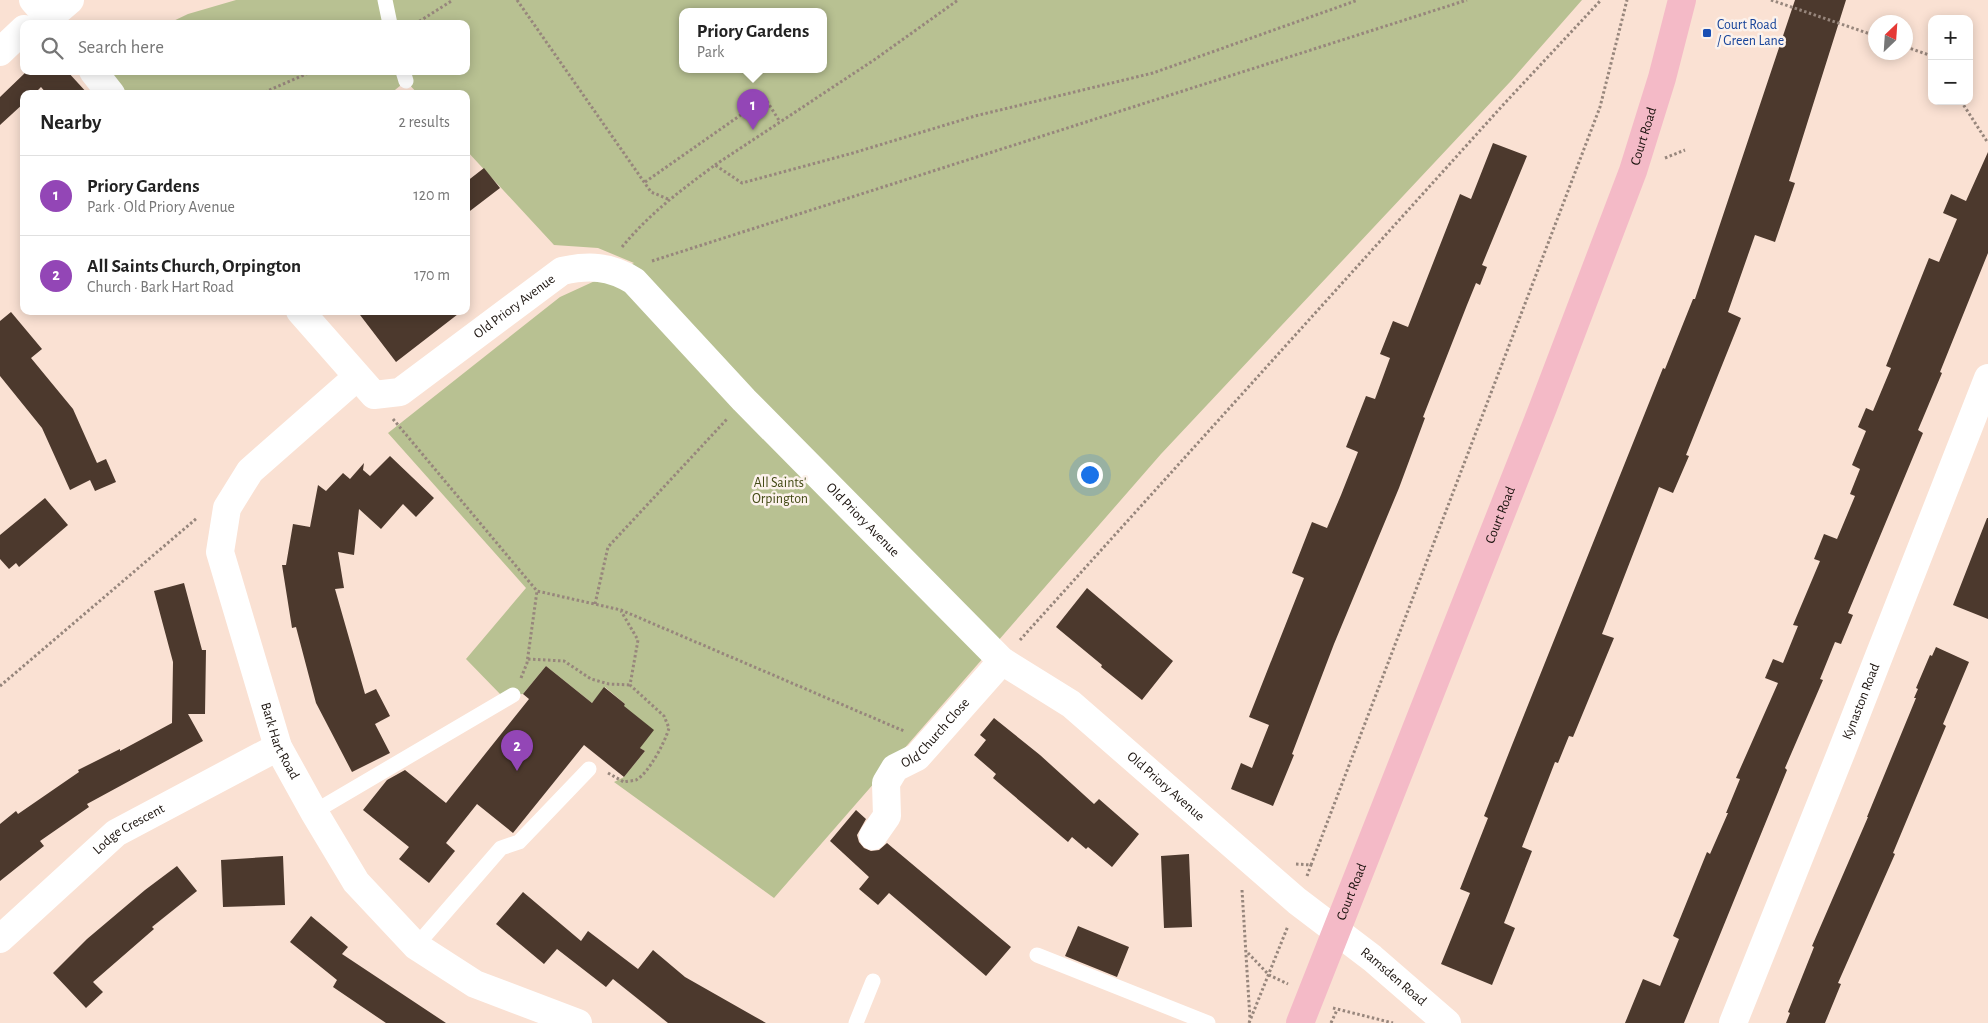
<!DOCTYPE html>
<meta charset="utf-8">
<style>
body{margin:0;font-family:"Alegreya Sans",sans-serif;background:#f2f2f2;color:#222}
.controls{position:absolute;right:15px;top:15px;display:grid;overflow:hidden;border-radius:10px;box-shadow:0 2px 12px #0003}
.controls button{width:45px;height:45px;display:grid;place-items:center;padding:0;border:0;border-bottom:1px solid #e0e0e0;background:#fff;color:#222;font:25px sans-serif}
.compass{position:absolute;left:1868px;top:15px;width:45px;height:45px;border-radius:50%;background:#fff;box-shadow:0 2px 12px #0003;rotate:25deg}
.you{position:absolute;left:1089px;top:474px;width:18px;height:18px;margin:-12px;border:4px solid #fff;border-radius:50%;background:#1a73e8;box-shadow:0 0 0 8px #1a73e833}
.badge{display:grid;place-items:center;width:32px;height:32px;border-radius:50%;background:#9346b6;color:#fff;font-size:16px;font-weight:700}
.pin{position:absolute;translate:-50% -41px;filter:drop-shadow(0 1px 2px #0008)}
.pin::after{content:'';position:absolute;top:26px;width:18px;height:15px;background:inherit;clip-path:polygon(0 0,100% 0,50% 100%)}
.popup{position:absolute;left:679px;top:8px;width:148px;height:65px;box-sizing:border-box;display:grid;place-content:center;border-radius:10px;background:#fff;filter:drop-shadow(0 1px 4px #0005);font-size:16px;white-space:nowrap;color:#767676}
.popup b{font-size:19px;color:#222}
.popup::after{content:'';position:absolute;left:50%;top:100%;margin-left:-10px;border:10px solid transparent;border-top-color:#fff}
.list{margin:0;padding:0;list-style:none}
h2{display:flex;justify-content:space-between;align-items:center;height:65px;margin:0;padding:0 20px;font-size:21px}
h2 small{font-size:16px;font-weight:400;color:#767676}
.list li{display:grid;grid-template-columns:32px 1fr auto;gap:15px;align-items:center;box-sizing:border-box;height:80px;padding:0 20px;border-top:1px solid #e0e0e0}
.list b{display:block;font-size:19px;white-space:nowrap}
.list p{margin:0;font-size:16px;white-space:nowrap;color:#767676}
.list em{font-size:16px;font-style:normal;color:#767676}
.icon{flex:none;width:28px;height:28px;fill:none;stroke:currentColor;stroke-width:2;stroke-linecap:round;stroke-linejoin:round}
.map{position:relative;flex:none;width:1988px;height:1023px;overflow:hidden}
.search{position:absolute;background:#fff;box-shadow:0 2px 12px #0003;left:20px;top:20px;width:450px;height:55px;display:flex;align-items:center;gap:12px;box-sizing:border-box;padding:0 18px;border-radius:10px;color:#767676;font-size:19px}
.panel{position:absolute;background:#fff;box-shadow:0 2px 12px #0003;left:20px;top:90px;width:450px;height:225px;border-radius:10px}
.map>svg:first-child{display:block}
.green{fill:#b8c192;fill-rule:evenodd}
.building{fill:#4c392d}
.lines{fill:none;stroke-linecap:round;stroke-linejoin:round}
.path{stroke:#97867c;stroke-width:3;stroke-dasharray:2.5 2.5;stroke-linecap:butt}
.service{stroke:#fff;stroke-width:15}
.minor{stroke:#fff;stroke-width:28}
.primary{stroke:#f4bac7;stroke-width:28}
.transit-dot{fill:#1a4fb4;stroke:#fcf2ec;stroke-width:2}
.labels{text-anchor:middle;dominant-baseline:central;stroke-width:5;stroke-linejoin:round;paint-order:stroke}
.transit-label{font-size:14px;fill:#164399;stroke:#fcf2ec;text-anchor:start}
.street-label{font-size:14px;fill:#1a120d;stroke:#fcf2ec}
.park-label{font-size:14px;fill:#434a15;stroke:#fcf2ec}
</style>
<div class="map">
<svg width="1988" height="1023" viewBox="0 0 1988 1023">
<rect width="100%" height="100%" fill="#fae1d3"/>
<path class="green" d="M 236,0 L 1582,0 L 1510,82 L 1161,454 L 774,898 L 614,782 L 624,777 L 645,751 L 640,748 L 620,710 L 625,704 L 605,687 L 592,703 L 546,666 L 523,694 L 501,695 L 466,659 L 526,588 L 388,433 L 560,297 L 634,263 L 598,248 L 554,245 L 466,150 L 466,94 L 418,94 L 406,81 L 390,94 L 128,94 L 109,71 L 466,71 L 466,24 L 167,24 L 188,14 ZM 683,11 L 823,11 L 823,69 L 683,69 Z"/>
<path class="building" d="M 1795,0 L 1846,0 L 1789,181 L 1795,183 L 1775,242 L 1755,235 L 1728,312 L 1741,318 L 1686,455 L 1689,456 L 1673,493 L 1659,487 L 1602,634 L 1614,638 L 1573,737 L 1569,736 L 1558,763 L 1555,762 L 1522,847 L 1532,851 L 1504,923 L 1515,928 L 1492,985 L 1441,964 L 1470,893 L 1460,889 L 1488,818 L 1484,816 L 1512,745 L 1663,368 L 1665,369 L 1693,299 L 1695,299 Z
M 27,71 L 67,71 L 88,94 L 47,94 L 41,87 L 34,94 L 24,94 L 24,103 L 0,125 L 0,97 Z
M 1493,143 L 1527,156 L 1482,265 L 1487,267 L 1480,285 L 1476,283 L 1467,305 L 1423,417 L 1425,418 L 1399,488 L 1334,644 L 1292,754 L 1294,755 L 1273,806 L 1231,789 L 1241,763 L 1252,768 L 1269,725 L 1249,717 L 1304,578 L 1292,573 L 1312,522 L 1327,528 L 1341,495 L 1358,452 L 1346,447 L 1366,396 L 1375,399 L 1390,358 L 1380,354 L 1393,321 L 1408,327 L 1460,194 L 1471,199 Z
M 1988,152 L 1988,253 L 1940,372 L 1942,373 L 1918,430 L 1923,433 L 1848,613 L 1853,615 L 1841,644 L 1835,642 L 1820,679 L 1823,680 L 1785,768 L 1787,770 L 1684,1023 L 1625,1023 L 1643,979 L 1660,986 L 1679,939 L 1673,936 L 1707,852 L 1710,854 L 1728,813 L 1726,813 L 1740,779 L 1736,778 L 1778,683 L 1765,678 L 1773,659 L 1783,663 L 1798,626 L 1793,625 L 1820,561 L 1814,559 L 1824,534 L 1837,539 L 1855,496 L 1850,494 L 1860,469 L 1852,465 L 1866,431 L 1858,427 L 1866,408 L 1873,411 L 1891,368 L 1886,366 L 1929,258 L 1939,262 L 1957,219 L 1943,213 L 1951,194 L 1966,201 Z
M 484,168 L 500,188 L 466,214 L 466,182 Z
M 357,311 L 462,311 L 396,362 Z
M 11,312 L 42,349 L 31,358 L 73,409 L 97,463 L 106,459 L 116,482 L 95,491 L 90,480 L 70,490 L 42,428 L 0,376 L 0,321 Z
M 390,456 L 434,498 L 416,517 L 403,504 L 381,529 L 359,509 L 354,555 L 338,552 L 344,588 L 335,589 L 365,694 L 376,689 L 390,716 L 375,724 L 390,753 L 352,772 L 316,703 L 296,627 L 292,628 L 282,565 L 286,565 L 293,524 L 310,527 L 318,485 L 326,491 L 343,473 L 350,479 L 364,463 L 363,470 L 370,476 Z
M 45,498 L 68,525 L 19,567 L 16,563 L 9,569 L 0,559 L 0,535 Z
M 1987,518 L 1988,518 L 1988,619 L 1953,605 Z
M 184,583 L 202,650 L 206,650 L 205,714 L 188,714 L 203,741 L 87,804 L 89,807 L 40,841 L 44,846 L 0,881 L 0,824 L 16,811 L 18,814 L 79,772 L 78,770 L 120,749 L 120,751 L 172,723 L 173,662 L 154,591 Z
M 1087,588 L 1173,661 L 1142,700 L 1101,667 L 1102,665 L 1056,627 Z
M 1936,647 L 1969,662 L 1943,724 L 1946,726 L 1893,853 L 1895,854 L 1838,983 L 1841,984 L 1825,1023 L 1786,1023 L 1790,1013 L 1788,1012 L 1814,947 L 1812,946 L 1868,817 L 1867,817 L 1916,698 L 1914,698 L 1918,689 L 1916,688 L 1930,655 L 1932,656 Z
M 546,666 L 592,703 L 604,687 L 625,704 L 624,706 L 654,730 L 640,748 L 645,751 L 624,777 L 584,745 L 513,833 L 477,804 L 446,843 L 455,851 L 429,883 L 399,859 L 409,847 L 363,810 L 387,780 L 405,770 L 446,803 L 529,699 L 523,694 Z
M 994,718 L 1040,755 L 1094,804 L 1099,799 L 1139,834 L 1112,867 L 1088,847 L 1086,849 L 1072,837 L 1068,842 L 993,778 L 996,774 L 974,755 L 986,740 L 980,735 Z
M 856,810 L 866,819 L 857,835 L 859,842 L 864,848 L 871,851 L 879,850 L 887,843 L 1011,947 L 986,976 L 889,893 L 878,905 L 859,889 L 869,877 L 830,841 Z
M 1189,854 L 1192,927 L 1164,928 L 1161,856 Z
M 283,856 L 285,905 L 223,907 L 221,860 Z
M 177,866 L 197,891 L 152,927 L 154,929 L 93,982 L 103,992 L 86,1008 L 53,973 L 87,939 L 145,890 Z
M 523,892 L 581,941 L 588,931 L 638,969 L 653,950 L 685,977 L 766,1023 L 668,1023 L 613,979 L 606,987 L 557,949 L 544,964 L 496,924 Z
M 311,916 L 348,947 L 342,954 L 446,1023 L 386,1023 L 333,987 L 337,980 L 290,942 Z
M 1078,926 L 1129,947 L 1117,977 L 1065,956 Z"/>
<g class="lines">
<path class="path" d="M 517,0 L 651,192 L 668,199
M 1771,0 L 1876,36
M 415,24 L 453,0
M 1906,47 L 1932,56
M 260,94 L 313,71
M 1961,101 L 1988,143
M 1665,158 L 1685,150
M 715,165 L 874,60 L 958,0
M 645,182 L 765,98 L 780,122
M 622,247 C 650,213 680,191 715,165 L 742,183 L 853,153 L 975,116 L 1153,73 L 1358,0
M 652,261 L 1467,0
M 393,419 L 537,591 L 621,610 L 904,731
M 595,604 L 608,547 L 727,419
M 1020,640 L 1503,105 L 1601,0
M 528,659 L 564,661 L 591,679 L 609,684 L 630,685
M 521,678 L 527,663 L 537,591
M 0,686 L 197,518
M 608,773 L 624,782 C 627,781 632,781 636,780 C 649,773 665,742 669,728 L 664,716 L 630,685 L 638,640 L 621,611
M 1296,864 L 1311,865 L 1600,107 L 1627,0
M 1307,876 L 1311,865
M 1242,890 L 1250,1019
M 1248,953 L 1269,975 L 1288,984
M 1333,1008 L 1393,1023
M 1249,1023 L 1288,926
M 1331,1023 L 1337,1010"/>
<path class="service" d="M 385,0 L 390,24
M 403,71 L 406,81
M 314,812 L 513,695
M 416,946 L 501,848 L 519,842 L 589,769
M 1037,955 L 1208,1023
M 856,1023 L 873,981"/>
<g class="minor">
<path d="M 33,0 L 54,24"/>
<path d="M 49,18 L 70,0"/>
<path d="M 0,52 L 24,29"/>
<path d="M 93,71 L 111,94"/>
<path id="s1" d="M 300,311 L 374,395 L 400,392 L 562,271 C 589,265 610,266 634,281 L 744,400 L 1002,661 L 1071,704 L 1297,901 L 1372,958 L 1447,1023"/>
<path id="s2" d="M 357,377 L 250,471 L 227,508 L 220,552 L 278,747 L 314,812 L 356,882 L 416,946 L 475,984 L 578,1023"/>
<path id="s3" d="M 873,836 L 887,816 L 886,783 L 895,768 L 917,757 L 1002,661"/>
<path id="s4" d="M 0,939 L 116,833 L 278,747"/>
<path id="s5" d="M 1733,1023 L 1841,753 L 1988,378"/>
</g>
<path class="primary" id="s6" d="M 1300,1023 L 1542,410 L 1633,171 L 1662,78 L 1682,0"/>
</g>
<rect class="transit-dot" x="1702" y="28" width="10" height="10" rx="2.5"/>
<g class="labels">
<g class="transit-label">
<text x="1717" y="25">Court Road<tspan x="1717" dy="16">/ Green Lane</tspan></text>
</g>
<g class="street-label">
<text stroke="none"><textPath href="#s6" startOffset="951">Court Road</textPath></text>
<text stroke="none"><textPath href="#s1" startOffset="281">Old Priory Avenue</textPath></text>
<text stroke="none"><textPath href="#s6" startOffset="546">Court Road</textPath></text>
<text stroke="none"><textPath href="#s1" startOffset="746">Old Priory Avenue</textPath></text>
<text stroke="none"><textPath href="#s5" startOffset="346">Kynaston Road</textPath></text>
<text stroke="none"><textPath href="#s3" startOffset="129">Old Church Close</textPath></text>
<text stroke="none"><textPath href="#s2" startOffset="429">Bark Hart Road</textPath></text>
<text stroke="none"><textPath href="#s1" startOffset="1151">Old Priory Avenue</textPath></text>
<text stroke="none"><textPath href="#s4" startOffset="170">Lodge Crescent</textPath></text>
<text stroke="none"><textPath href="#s6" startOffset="141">Court Road</textPath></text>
<text stroke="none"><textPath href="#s1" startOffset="1448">Ramsden Road</textPath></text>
</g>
<g class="park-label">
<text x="780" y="483">All Saints'<tspan x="780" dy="16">Orpington</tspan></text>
</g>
</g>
</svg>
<div class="controls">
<button>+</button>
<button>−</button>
</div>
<svg class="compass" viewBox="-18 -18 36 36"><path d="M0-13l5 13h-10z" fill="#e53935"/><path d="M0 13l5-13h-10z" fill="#767676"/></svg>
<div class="you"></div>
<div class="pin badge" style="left:753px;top:130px">1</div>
<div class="popup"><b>Priory Gardens</b>Park</div>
<div class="pin badge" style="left:517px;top:771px">2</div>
<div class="search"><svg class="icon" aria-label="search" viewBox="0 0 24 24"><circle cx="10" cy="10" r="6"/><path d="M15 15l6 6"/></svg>Search here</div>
<section class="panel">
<h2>Nearby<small>2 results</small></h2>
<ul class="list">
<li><span class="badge">1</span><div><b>Priory Gardens</b><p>Park · Old Priory Avenue</p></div><em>120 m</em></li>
<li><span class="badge">2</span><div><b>All Saints Church, Orpington</b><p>Church · Bark Hart Road</p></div><em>170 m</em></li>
</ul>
</section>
</div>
